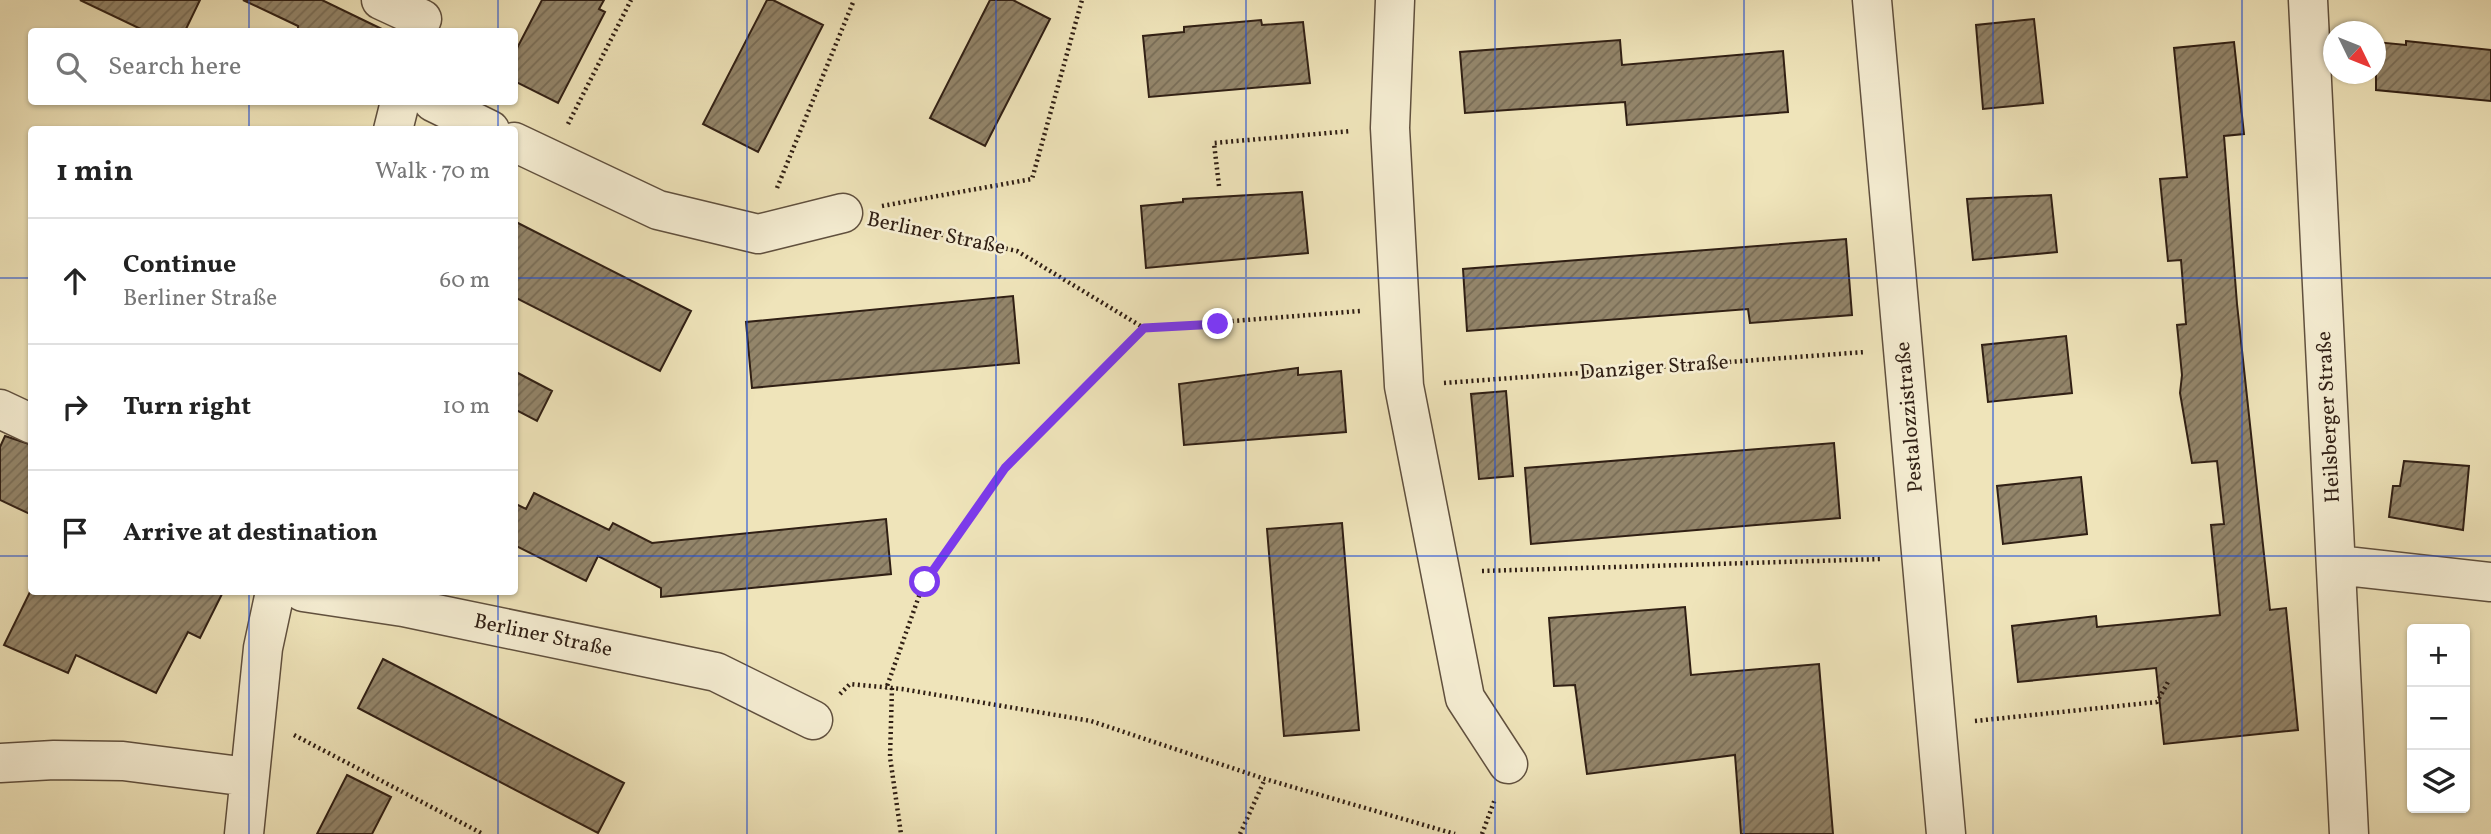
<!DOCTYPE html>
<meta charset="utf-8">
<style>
body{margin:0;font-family:Vollkorn,serif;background:#f6f6f6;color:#222}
.controls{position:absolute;right:21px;bottom:21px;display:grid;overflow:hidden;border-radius:7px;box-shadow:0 2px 5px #0004}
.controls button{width:63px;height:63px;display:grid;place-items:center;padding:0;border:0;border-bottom:2px solid #e0e0e0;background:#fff;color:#222;font:35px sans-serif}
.compass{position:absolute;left:2323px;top:21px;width:63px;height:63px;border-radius:50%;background:#fff;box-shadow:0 2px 5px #0004;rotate:133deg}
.stop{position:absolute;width:21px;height:21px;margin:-16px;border:5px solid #7c3aed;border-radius:50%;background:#fff}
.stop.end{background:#7c3aed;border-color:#fff;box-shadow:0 2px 7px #0008}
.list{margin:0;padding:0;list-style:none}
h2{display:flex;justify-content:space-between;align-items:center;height:91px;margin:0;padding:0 28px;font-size:30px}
h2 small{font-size:23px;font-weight:400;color:#767676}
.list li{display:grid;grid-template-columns:46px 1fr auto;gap:21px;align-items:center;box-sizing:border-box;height:126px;padding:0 28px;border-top:2px solid #e0e0e0}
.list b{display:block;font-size:26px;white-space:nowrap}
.list p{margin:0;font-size:23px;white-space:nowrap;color:#767676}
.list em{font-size:23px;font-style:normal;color:#767676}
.icon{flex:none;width:38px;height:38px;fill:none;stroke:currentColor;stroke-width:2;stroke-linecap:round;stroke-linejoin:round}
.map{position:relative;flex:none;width:2491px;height:834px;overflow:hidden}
.search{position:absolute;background:#fff;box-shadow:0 2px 5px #0004;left:28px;top:28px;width:490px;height:77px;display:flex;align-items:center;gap:18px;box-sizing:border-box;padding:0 24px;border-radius:7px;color:#767676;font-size:26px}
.panel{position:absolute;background:#fff;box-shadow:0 2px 5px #0004;left:28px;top:126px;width:490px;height:469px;border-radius:7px}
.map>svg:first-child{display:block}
.building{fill:url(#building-hatch);stroke:#301f14;stroke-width:2}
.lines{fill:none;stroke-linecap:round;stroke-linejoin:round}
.minor-casing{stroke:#60503e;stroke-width:41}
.path{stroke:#301f14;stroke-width:4.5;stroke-dasharray:2 3.5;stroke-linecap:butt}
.minor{stroke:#f5edd2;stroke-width:38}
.route{stroke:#7c3aed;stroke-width:9}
.grid{fill:none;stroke:#1d4ed8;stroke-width:2;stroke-opacity:0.55}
.labels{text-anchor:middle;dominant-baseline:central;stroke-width:5;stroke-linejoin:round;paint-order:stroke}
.street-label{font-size:21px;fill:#301f14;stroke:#f5edd2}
</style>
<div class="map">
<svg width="2491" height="834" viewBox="0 0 2491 834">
<defs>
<pattern id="building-hatch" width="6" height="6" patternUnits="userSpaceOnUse" patternTransform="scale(1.75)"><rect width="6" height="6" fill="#93856a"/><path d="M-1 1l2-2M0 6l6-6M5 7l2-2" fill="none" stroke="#786c56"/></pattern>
</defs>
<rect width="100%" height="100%" fill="#efe4ba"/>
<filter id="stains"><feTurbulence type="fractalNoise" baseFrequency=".00286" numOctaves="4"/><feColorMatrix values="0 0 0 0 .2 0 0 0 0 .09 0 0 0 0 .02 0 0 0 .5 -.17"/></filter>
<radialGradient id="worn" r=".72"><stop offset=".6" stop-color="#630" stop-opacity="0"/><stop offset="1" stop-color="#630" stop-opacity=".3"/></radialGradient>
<path class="building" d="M 80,0 L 200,0 L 185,31 L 176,32 L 147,32 Z
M 243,0 L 322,0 L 388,32 L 298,32 L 298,26 Z
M 542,0 L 604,0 L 599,9 L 605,12 L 558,103 L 514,81 L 514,54 Z
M 767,0 L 773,0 L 823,25 L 758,152 L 703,124 Z
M 990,0 L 1013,0 L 1050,19 L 985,146 L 930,118 Z
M 2034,19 L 2043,103 L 1983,109 L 1976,25 Z
M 1261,20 L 1262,25 L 1303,22 L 1310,83 L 1149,97 L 1143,36 L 1184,32 L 1184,27 Z
M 1620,40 L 1622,65 L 1783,51 L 1788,112 L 1627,125 L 1625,102 L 1465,113 L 1460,52 Z
M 2406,41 L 2491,50 L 2491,101 L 2376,90 L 2376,42 L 2406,45 Z
M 2234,42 L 2244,134 L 2224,136 L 2237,304 L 2270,610 L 2286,608 L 2298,730 L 2164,744 L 2156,668 L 2018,682 L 2012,626 L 2096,616 L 2097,627 L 2220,615 L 2211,525 L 2224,524 L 2217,461 L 2192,463 L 2180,393 L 2182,375 L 2177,325 L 2186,324 L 2181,260 L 2168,261 L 2160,179 L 2187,177 L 2174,48 Z
M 1302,192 L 1308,253 L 1146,268 L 1141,206 L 1183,202 L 1183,199 Z
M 2051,195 L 2057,252 L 1973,260 L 1967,199 Z
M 514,221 L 691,311 L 660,371 L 514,297 Z
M 1846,239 L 1852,315 L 1750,323 L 1748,309 L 1467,331 L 1463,269 Z
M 1013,296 L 1019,363 L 752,388 L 746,322 Z
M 2066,336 L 2072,393 L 1988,402 L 1982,345 Z
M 1298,368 L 1298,375 L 1341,371 L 1346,432 L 1184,445 L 1179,384 Z
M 514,371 L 552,391 L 537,421 L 514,409 Z
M 1506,391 L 1513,476 L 1479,479 L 1471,394 Z
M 5,436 L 32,445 L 32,515 L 0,500 L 0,447 Z
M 1834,443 L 1840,518 L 1531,544 L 1525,468 Z
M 2404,461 L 2469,466 L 2463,530 L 2389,517 L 2393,486 L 2400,486 Z
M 2081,477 L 2087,534 L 2003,544 L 1997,486 Z
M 534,493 L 609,530 L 613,523 L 652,543 L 886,519 L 891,574 L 661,597 L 661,588 L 598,556 L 586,581 L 514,545 L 514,503 L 526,509 Z
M 1342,523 L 1359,730 L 1284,736 L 1267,529 Z
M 30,592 L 223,592 L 200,638 L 188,632 L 156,693 L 76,655 L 68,673 L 4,645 Z
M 1685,607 L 1691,675 L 1819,664 L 1833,834 L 1741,834 L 1735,755 L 1587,774 L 1575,685 L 1554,686 L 1549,618 Z
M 383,659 L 624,783 L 598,833 L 358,708 Z
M 347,775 L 391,797 L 372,834 L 317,834 Z"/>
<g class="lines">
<defs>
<path id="minor" d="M 381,0 L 422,19
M 1395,0 L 1390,128 L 1404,386 L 1465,698 L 1508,764
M 1872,0 L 1946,834
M 2308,0 L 2349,834
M 433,102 L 490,130
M 393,130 L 400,102
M 514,142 L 658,210 L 758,234 L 843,213
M 0,409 L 32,424
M 2337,565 L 2491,582
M 303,592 L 403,607 L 716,672 L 813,720
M 0,763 L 54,760 L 123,761 L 248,777
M 244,834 L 263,648 L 275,592"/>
</defs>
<use href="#minor" class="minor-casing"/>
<path class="path" d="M 568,124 L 631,0
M 1219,186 L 1214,143 L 1351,131
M 777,188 L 854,0
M 882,206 L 1032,179 L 1082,0
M 882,222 L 1017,251 L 1144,328 L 1005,468 L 924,582 L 886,689
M 1144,328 L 1360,311
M 1444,383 L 1865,352
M 1482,571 L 1882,559
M 892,688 L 890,757 L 901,834
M 840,694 L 850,684 L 902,689 L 1091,721 L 1265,779 L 1455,834
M 1975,721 L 2157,702 L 2168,682
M 294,735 L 483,834
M 1240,834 L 1265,779
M 1482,834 L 1495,799"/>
<use href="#minor" class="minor"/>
</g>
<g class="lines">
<path class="route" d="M 925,582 L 1005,468 L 1144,328 L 1218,324"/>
</g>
<path class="grid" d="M 249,0 L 249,32M 498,0 L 498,32M 747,0 L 747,834M 996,0 L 996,834M 1246,0 L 1246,834M 1495,0 L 1495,834M 1744,0 L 1744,834M 1993,0 L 1993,834M 2242,0 L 2242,834M 249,102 L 249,130M 498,102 L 498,130M 0,278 L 32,278M 514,278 L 2491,278M 0,556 L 32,556M 514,556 L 2491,556M 249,592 L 249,834M 498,592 L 498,834"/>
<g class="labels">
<g class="street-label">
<text transform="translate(936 234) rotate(12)">Berliner Straße</text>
<text transform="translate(1654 368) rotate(-4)">Danziger Straße</text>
<text transform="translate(1910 417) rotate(-95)">Pestalozzistraße</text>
<text transform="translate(2329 417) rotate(-93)">Heilsberger Straße</text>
<text transform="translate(543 636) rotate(12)">Berliner Straße</text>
</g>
</g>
<rect width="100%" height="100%" filter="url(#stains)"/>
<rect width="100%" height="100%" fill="url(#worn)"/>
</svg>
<div class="controls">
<button>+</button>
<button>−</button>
<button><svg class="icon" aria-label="layers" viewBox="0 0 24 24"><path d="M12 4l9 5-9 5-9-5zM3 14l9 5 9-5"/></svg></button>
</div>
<svg class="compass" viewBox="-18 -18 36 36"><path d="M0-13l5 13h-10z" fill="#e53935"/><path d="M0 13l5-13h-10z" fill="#767676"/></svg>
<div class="stop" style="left:925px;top:582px"></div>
<div class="stop end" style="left:1218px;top:324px"></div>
<div class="search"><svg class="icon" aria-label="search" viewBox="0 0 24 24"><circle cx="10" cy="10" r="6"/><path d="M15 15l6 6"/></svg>Search here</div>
<section class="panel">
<h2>1 min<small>Walk · 70 m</small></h2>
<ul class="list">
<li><svg class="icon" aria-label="ahead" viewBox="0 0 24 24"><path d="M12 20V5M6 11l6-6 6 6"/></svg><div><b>Continue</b><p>Berliner Straße</p></div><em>60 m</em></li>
<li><svg class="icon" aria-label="right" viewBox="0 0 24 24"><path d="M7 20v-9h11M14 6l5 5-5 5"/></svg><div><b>Turn right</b></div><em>10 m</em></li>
<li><svg class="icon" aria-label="arrive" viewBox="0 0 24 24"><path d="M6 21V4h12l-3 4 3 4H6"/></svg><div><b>Arrive at destination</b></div></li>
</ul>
</section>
</div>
